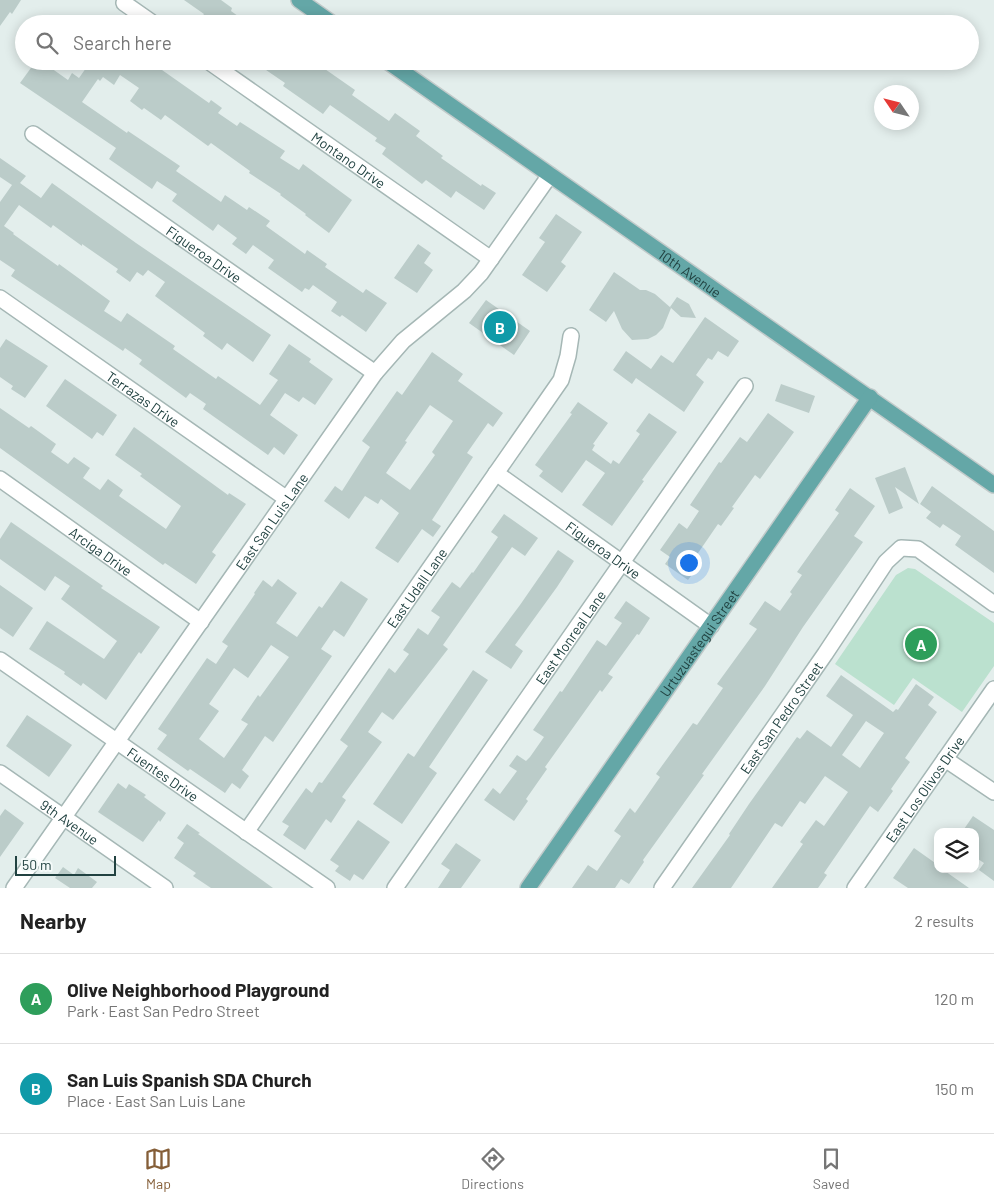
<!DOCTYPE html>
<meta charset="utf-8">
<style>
body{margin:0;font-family:Barlow,sans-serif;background:#f6f6f6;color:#222}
.controls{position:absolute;right:15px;bottom:15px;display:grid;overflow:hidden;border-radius:10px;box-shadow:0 2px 12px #0003}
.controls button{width:45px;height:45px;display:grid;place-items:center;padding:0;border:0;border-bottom:1px solid #e0e0e0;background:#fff;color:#222;font:25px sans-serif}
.compass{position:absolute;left:874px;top:85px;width:45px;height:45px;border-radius:50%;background:#fff;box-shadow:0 2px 12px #0003;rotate:305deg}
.scale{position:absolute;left:15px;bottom:12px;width:101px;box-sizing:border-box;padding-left:5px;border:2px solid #214241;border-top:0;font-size:14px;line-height:18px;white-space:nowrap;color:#214241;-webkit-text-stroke:4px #f4faf9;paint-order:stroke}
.you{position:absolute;left:688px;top:562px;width:18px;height:18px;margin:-12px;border:4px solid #fff;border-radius:50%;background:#1a73e8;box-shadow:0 0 0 8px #1a73e833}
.badge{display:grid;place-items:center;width:32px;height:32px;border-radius:50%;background:#855e38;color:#fff;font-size:16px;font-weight:700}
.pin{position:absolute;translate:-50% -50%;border:2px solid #fff;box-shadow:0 1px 5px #0006}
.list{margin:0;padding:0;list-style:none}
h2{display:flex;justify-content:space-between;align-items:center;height:65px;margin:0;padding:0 20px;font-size:21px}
h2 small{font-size:16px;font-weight:400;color:#767676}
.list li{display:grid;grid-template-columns:32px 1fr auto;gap:15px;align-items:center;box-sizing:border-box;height:90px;padding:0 20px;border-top:1px solid #e0e0e0}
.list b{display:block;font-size:19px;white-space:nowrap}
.list p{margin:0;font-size:16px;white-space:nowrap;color:#767676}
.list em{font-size:16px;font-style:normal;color:#767676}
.icon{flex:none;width:28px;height:28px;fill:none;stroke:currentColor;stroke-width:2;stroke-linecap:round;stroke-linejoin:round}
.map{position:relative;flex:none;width:994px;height:888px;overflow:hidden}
.search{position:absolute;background:#fff;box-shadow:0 2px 12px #0003;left:15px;right:15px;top:15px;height:55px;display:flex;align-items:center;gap:12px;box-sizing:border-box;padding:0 18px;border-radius:28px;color:#767676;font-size:19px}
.sheet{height:245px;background:#fff}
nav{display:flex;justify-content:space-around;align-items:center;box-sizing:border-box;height:70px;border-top:1px solid #e0e0e0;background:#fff;font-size:14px;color:#767676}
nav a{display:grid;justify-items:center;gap:2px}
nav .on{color:#855e38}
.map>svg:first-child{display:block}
.green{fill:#bbe1cf}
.building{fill:#bbccc9;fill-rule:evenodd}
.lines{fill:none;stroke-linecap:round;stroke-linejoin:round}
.minor-casing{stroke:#a5b7b5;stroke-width:18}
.major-casing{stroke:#c1caca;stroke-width:18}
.minor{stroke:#fff;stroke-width:15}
.major{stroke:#64a7a7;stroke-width:15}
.labels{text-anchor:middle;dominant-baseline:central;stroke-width:4.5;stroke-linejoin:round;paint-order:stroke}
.street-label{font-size:14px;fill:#214241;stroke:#f4faf9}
</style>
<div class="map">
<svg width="994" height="888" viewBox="0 0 994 888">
<rect width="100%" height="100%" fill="#e3eeec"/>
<path class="green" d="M 908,568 L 915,569 L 994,623 L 994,666 L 962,712 L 913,678 L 894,705 L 835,664 L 896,575 Z"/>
<path class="building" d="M 0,0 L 21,0 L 12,14 L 10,12 L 0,26 Z
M 184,0 L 221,0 L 232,8 L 231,11 L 249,24 L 197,24 L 204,14 Z
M 36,61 L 56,61 L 51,68 L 68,80 L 72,73 L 79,78 L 91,61 L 153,61 L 163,68 L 162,70 L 209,103 L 211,100 L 222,108 L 218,113 L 237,126 L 240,122 L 285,151 L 280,158 L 299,170 L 303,164 L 352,200 L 329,233 L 305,215 L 306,214 L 280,195 L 281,194 L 249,173 L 250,171 L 211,143 L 208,146 L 165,115 L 161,120 L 144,108 L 142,110 L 130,101 L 139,88 L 120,75 L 114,85 L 103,77 L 100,81 L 98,79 L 82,102 L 127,133 L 128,131 L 180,166 L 176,171 L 221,202 L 225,195 L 247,210 L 249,207 L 270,221 L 266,226 L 305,254 L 307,250 L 327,264 L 325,267 L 363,293 L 366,289 L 387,303 L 366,332 L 342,315 L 340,317 L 331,311 L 337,302 L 313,285 L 309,290 L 305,288 L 302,292 L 268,268 L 274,260 L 253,245 L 246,254 L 232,244 L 237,238 L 218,224 L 213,231 L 172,201 L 177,194 L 157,181 L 152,189 L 109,159 L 116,148 L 20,83 Z
M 253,61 L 316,61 L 323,66 L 322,67 L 355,90 L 352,95 L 389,121 L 395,113 L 420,131 L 416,136 L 443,156 L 441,158 L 481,186 L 482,184 L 496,193 L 484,210 L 456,191 L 451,198 L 426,180 L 422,184 L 382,154 L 386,148 L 375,141 L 377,138 L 330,105 L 323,114 L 283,86 L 285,83 Z
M 0,158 L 26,176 L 20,183 L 41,198 L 52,183 L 136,243 L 271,335 L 253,362 L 227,343 L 222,350 L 203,336 L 205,333 L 155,296 L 165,282 L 148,270 L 143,276 L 137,272 L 130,282 L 116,272 L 118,269 L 82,244 L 82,246 L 53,225 L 51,228 L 19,205 L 4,226 L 14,233 L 13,234 L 58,266 L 59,264 L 110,301 L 104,311 L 121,322 L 127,313 L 175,346 L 173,349 L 216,379 L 218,376 L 260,405 L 278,380 L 269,374 L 289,344 L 311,359 L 309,362 L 333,379 L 315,405 L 303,397 L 299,402 L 285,393 L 270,415 L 298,435 L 284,455 L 274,447 L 268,455 L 203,409 L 206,404 L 190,393 L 186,398 L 139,364 L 142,360 L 125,348 L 123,351 L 11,276 L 15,270 L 0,260 L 0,202 L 12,185 L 0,177 Z
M 556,214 L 582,232 L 561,262 L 566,266 L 547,292 L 522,275 L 545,242 L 539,238 Z
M 418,244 L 431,253 L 424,263 L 433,270 L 417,293 L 394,278 Z
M 614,272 L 640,290 L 646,290 L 655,294 L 671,308 L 663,328 L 656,335 L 648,339 L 632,340 L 622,329 L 614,311 L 606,322 L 589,310 Z
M 677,297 L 689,304 L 696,318 L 681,317 L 670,307 Z
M 486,300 L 530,331 L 514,355 L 469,323 Z
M 705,317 L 739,341 L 728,357 L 718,351 L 712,360 L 708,358 L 696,375 L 704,382 L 684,412 L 636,378 L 632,384 L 613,370 L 626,351 L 651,369 L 661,355 L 673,363 Z
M 6,339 L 48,366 L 25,398 L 11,389 L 13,386 L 0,377 L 0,348 Z
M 432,352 L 463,374 L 458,381 L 503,413 L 493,427 L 488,423 L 467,453 L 473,457 L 432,520 L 441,526 L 433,537 L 422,529 L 398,563 L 375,548 L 399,513 L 381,499 L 378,504 L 365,496 L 349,519 L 324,501 L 335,486 L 342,491 L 370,447 L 362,441 L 397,391 L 402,395 ZM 430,405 L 453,421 L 432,452 L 435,455 L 410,490 L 386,473 L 407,442 L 405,441 Z
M 65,379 L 117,415 L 103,436 L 97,432 L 92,439 L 46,406 Z
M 781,384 L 815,396 L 809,413 L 775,401 Z
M 578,402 L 608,423 L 593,444 L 595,445 L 592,450 L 611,464 L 613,460 L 619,464 L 640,434 L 636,431 L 649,413 L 677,432 L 642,480 L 644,481 L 612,526 L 582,505 L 605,473 L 586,460 L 562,493 L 539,476 L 543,471 L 535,465 L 572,414 L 570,413 Z
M 0,408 L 29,428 L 31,426 L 56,444 L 51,452 L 68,464 L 74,457 L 90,468 L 83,478 L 100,490 L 108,479 L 123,490 L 119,496 L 166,529 L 181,506 L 140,476 L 142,474 L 115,455 L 134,427 L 228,495 L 229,493 L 246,504 L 212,552 L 216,555 L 196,584 L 165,563 L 163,565 L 0,448 Z
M 768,413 L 794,432 L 760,479 L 755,475 L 732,507 L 734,508 L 721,526 L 718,524 L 696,556 L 702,561 L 688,580 L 665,564 L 670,557 L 660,550 L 679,523 L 687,529 L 699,511 L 690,505 L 719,462 L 721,463 L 740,437 L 747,442 Z
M 905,467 L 919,504 L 895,487 L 903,508 L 889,514 L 875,478 Z
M 932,486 L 994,531 L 994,573 L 955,545 L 961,536 L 943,524 L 940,528 L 926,518 L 931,512 L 920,504 Z
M 850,488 L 875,506 L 854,536 L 863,542 L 803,627 L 765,686 L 702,774 L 704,775 L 643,860 L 644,862 L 629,884 L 621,879 L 615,888 L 572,888 L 588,865 L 597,871 L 621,836 L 614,831 L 630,808 L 635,813 L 660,777 L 656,774 L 693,723 L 697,725 L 723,688 L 717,684 L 757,629 L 749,624 L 765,601 L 780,611 L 792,594 L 790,592 L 802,575 L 797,572 L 839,513 L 835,510 Z
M 504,514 L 538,538 L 525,556 L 512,547 L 443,645 L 448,649 L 393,720 L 382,712 L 368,732 L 382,742 L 342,797 L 346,800 L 331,823 L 326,819 L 305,850 L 283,835 L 289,826 L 282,822 L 306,788 L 312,793 L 319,782 L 322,783 L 348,746 L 340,740 L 389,668 L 395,673 L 409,654 L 403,650 L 418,628 L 428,635 L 440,617 L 431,611 L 452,582 L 460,588 L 472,572 L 473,573 L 498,537 L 491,532 Z
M 11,522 L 103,586 L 101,588 L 160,627 L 141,654 L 139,652 L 106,700 L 83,683 L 81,686 L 64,674 L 65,672 L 29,649 L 47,621 L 104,659 L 117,641 L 61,599 L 70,586 L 55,576 L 45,591 L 0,559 L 0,539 Z
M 558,550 L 574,561 L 557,587 L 515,645 L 523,651 L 511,669 L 485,652 L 520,605 Z
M 278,579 L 297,593 L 276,623 L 297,637 L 319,606 L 322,608 L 341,581 L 368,599 L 344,637 L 334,630 L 321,649 L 332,656 L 273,742 L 265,736 L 242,770 L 249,776 L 240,789 L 232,783 L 225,793 L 190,769 L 188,771 L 157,749 L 167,735 L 158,729 L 207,658 L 216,664 L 228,646 L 222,642 L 255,594 L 254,593 L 263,580 L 272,587 ZM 271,645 L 289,657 L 260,697 L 258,695 L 241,720 L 248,724 L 224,758 L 199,739 L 219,711 L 209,704 L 234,668 L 248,678 Z
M 0,585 L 33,608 L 13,637 L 0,628 Z
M 626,601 L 650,618 L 639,635 L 637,634 L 608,674 L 613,677 L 602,692 L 600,690 L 545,767 L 547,769 L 526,799 L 528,801 L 514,821 L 484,800 L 493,788 L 500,794 L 517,771 L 509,766 L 517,755 L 526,761 L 530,757 L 544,737 L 533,730 L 560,691 L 562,692 L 597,640 L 606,646 L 622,623 L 614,618 Z
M 473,670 L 488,680 L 429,767 L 437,773 L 402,824 L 373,804 L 408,753 L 414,757 Z
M 841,675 L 893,712 L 896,709 L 898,710 L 916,684 L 934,697 L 928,705 L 937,712 L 905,758 L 910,762 L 891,789 L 893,791 L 878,812 L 870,806 L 824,873 L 827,875 L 818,888 L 772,888 L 803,844 L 800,842 L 816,820 L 824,826 L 848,792 L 825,776 L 805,804 L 800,801 L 782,827 L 775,823 L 731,888 L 692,888 L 730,835 L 729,834 L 749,804 L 797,737 L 800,739 L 807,730 L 831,747 L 853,715 L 826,696 ZM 866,721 L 884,733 L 860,768 L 842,755 Z
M 27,715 L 72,745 L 49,777 L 6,746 Z
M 118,783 L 126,789 L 129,784 L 146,795 L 144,797 L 166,813 L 160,822 L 159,820 L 143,842 L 98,812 Z
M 5,809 L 24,823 L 0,857 L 0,816 Z
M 973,816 L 994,830 L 994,881 L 979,870 L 984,863 L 975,857 L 975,832 L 962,832 Z
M 358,820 L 390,842 L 363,880 L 354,874 L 350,881 L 335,871 L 339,866 L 330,860 Z
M 187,824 L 200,833 L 198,834 L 273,888 L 211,888 L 193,876 L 196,873 L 174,858 L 184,843 L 177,838 Z
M 456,843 L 481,860 L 461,888 L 438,888 L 450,870 L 441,864 Z
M 914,848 L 938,865 L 938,869 L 942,869 L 969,888 L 908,888 L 893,878 Z
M 63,867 L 74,875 L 78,868 L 97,882 L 92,888 L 70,888 L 55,878 Z"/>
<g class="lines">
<defs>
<g id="minor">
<path d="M 124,3 L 154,24"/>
<path id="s1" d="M 208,61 L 491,259"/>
<path id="s2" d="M 33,134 L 375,373"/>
<path id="s3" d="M 0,298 L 287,499"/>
<path id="s4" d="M 496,473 L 711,626"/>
<path id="s5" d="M 0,479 L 201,622"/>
<path id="s6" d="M 0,660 L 327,888"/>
<path d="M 945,759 L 994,792"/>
<path id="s7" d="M 0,773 L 165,888"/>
<path id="s8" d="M 246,832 L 561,380 L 568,356 L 571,336"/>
<path id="s9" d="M 14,888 L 375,373 L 403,341 L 464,291 L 481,273 L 550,175"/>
<path id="s10" d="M 395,888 L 745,386"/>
<path id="s11" d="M 662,888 L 825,654 L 886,562 L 901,548 L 918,549 L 994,604"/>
<path id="s12" d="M 855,888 L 994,689"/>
</g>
<g id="major">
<path d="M 299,0 L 333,24"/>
<path id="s13" d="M 387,61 L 994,485"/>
<path id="s14" d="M 528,888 L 870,397"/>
</g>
</defs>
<use href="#minor" class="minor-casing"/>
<use href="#major" class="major-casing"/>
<use href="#minor" class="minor"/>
<use href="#major" class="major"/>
</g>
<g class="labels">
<g class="street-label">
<text stroke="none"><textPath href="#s1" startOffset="172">Montano Drive</textPath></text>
<text stroke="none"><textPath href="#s2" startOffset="209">Figueroa Drive</textPath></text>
<text stroke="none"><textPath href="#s13" startOffset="370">10th Avenue</textPath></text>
<text stroke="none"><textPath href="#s3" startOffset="175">Terrazas Drive</textPath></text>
<text stroke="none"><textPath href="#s9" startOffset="448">East San Luis Lane</textPath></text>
<text stroke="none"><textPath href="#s4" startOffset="132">Figueroa Drive</textPath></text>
<text stroke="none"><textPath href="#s5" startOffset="124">Arciga Drive</textPath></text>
<text stroke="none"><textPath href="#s8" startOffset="298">East Udall Lane</textPath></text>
<text stroke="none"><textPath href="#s10" startOffset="306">East Monreal Lane</textPath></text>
<text stroke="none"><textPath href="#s14" startOffset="299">Urtuzuastegui Street</textPath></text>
<text stroke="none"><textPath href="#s11" startOffset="208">East San Pedro Street</textPath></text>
<text stroke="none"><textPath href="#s6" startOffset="199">Fuentes Drive</textPath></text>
<text stroke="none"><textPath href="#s12" startOffset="121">East Los Olivos Drive</textPath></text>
<text stroke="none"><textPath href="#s7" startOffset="85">9th Avenue</textPath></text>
</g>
</g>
</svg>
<div class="controls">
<button><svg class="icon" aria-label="layers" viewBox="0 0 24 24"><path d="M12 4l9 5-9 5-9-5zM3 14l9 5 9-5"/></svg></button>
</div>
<svg class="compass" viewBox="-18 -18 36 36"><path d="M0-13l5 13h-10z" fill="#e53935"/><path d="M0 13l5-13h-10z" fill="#767676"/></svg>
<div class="scale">50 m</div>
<div class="you"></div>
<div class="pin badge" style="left:921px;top:644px;background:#2e9e5b">A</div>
<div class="pin badge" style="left:500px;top:327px;background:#0f9aa8">B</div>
<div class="search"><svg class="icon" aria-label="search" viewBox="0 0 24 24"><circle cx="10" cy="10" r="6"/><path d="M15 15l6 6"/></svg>Search here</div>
</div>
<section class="sheet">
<h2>Nearby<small>2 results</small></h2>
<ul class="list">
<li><span class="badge" style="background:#2e9e5b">A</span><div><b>Olive Neighborhood Playground</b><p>Park · East San Pedro Street</p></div><em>120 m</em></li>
<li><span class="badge" style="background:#0f9aa8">B</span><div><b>San Luis Spanish SDA Church</b><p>Place · East San Luis Lane</p></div><em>150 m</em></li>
</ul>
</section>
<nav>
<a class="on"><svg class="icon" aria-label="map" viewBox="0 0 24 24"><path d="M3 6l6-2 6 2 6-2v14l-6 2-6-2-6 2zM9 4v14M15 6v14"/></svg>Map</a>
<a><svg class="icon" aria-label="directions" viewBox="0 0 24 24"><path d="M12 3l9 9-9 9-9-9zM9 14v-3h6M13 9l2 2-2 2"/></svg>Directions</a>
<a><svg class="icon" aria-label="saved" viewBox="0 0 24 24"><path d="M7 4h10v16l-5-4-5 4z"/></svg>Saved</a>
</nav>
